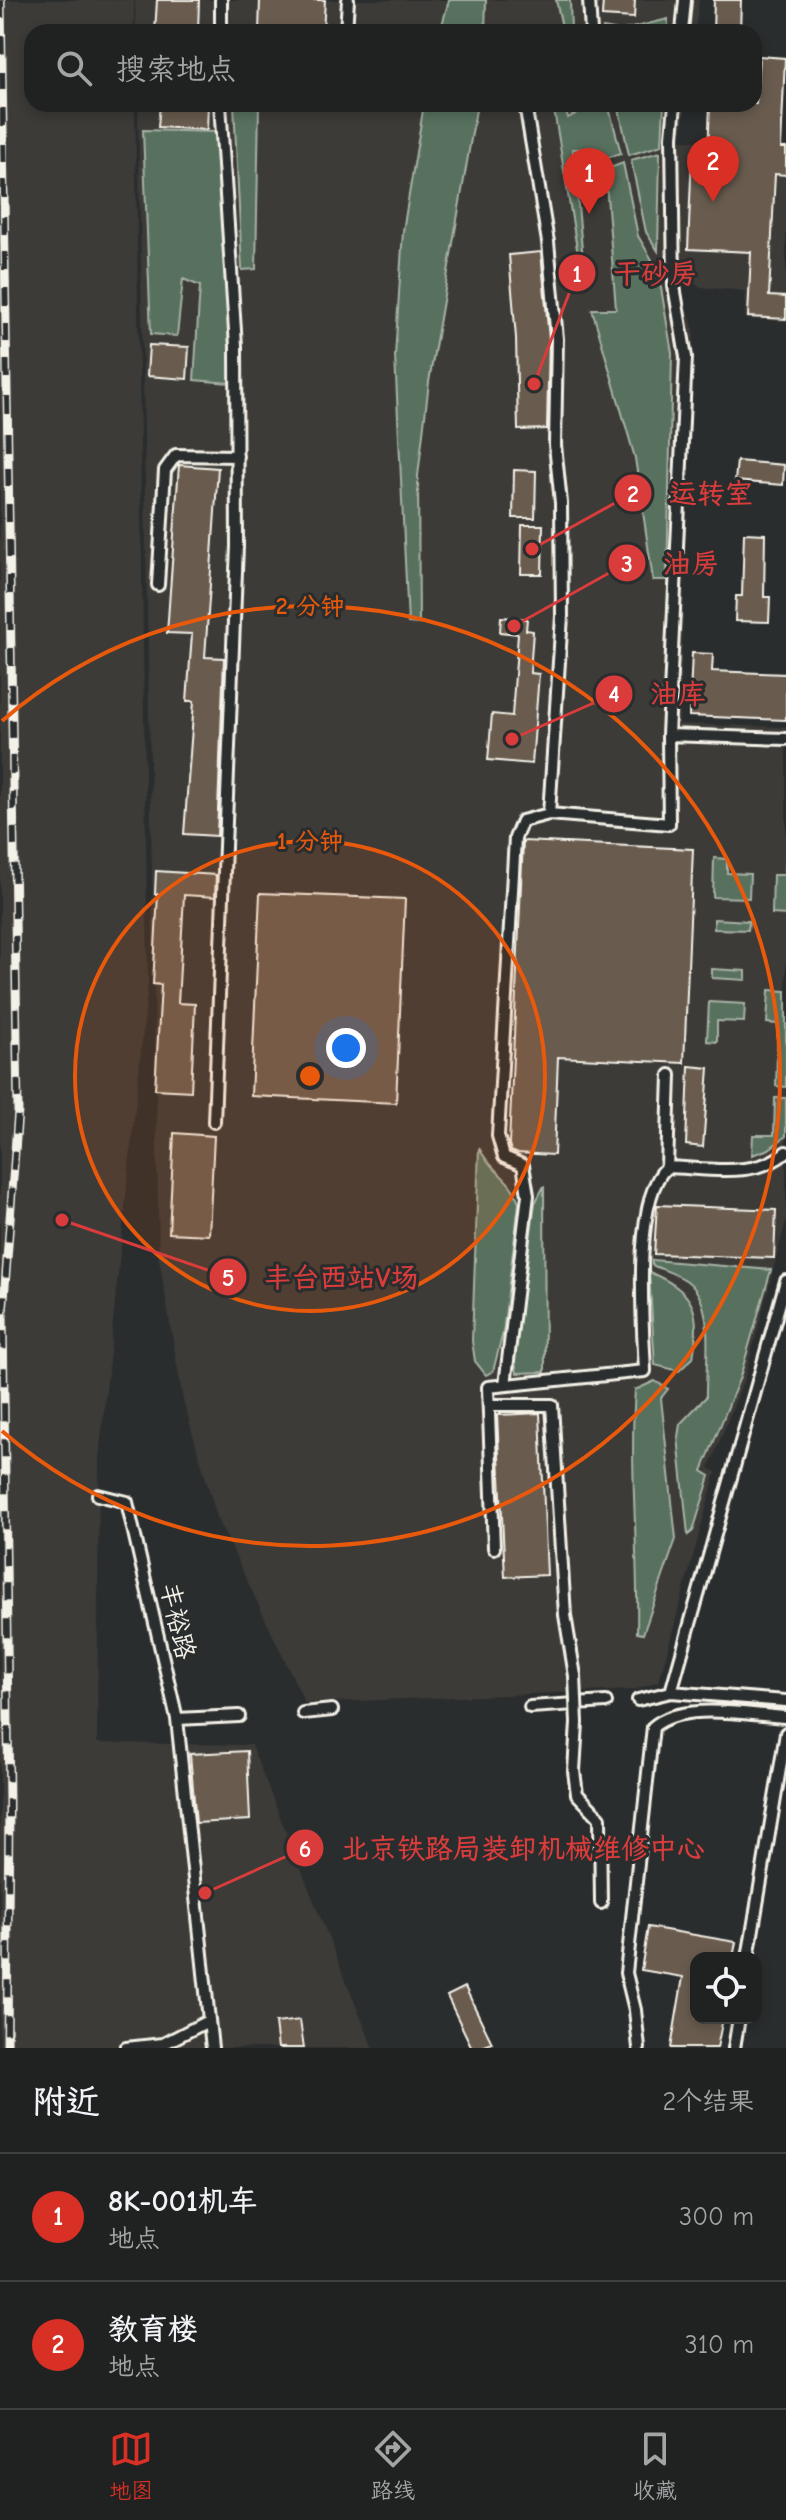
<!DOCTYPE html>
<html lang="zh">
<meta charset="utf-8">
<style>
body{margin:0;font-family:"Comic Neue","LXGW WenKai TC",sans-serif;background:#282a2a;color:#f1f3f6}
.controls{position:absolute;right:24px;bottom:24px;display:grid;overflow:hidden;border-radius:16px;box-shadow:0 4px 12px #0003}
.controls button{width:72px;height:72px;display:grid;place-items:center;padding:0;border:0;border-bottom:2px solid #3d3f40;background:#202222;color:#f1f3f6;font:40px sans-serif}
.you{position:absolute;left:346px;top:1048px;width:28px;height:28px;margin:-20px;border:6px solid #fff;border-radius:50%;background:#1a73e8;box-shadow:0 0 0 12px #1a73e833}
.badge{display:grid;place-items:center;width:52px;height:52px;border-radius:50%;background:#d93025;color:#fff;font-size:26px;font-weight:700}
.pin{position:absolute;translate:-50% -66px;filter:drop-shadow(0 2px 4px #0008)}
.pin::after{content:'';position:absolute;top:42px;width:28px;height:24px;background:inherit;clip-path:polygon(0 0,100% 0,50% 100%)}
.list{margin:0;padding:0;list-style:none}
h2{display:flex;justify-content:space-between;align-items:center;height:104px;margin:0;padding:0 32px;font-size:34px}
h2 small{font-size:26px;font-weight:400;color:#a2a4a5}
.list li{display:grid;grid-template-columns:52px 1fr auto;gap:24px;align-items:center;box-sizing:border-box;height:128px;padding:0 32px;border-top:2px solid #3d3f40}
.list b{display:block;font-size:30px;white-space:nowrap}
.list p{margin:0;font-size:26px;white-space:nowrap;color:#a2a4a5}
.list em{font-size:26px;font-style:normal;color:#a2a4a5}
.icon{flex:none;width:44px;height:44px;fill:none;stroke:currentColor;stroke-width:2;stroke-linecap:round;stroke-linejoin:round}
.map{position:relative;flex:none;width:786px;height:2048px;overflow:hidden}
.search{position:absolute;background:#202222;box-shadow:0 4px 12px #0003;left:24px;right:24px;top:24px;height:88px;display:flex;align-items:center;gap:20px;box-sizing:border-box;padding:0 28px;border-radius:24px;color:#a2a4a5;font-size:30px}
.sheet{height:360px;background:#202222}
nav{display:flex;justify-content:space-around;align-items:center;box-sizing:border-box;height:112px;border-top:2px solid #3d3f40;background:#202222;font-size:22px;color:#a2a4a5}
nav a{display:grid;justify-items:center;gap:4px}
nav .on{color:#d93025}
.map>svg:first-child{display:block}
.built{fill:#3d3b38}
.green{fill:#58715f;stroke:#a6b1a4;stroke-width:2}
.building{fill:#695b50;stroke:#f4f1e8;stroke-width:2}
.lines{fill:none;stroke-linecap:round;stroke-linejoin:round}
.service-casing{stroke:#f4f1e8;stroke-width:16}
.service{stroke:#2a2d2e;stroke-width:10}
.rail-casing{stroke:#f4f1e8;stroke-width:9}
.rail{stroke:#2a2d2e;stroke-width:6;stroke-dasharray:18;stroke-linecap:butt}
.service-bridge-casing{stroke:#f4f1e8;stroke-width:16;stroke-linecap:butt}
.service-bridge{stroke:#2a2d2e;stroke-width:10}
.ring{fill:none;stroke:#e8590c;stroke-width:4}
.labels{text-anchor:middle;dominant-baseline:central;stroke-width:6;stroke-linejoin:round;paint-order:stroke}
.street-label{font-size:26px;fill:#f4f1e8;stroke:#2a2d2e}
.centre{fill:#e8590c;stroke:#2a2d2e;stroke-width:4}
.ring-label{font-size:24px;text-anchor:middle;font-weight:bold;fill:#e8590c;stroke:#2a2d2e;stroke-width:6;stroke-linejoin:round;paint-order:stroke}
.leader{fill:none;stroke:#d93c3b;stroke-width:3}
.callout-dot{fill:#d93c3b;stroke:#2a2d2e;stroke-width:3}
.mark-label{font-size:24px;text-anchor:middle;font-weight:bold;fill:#fff}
.callout-label{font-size:28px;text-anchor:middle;font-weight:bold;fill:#d93c3b;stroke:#2a2d2e;stroke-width:6;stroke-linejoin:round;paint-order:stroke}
</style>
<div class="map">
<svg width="786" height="2048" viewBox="0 0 786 2048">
<rect width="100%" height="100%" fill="#2a2d2e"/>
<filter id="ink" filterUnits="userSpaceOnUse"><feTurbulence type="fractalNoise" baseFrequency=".0125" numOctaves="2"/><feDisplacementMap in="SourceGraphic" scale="16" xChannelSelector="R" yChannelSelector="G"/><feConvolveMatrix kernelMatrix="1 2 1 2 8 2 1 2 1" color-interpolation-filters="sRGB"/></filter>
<g filter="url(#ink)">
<path class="built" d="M 0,0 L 134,0 L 134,32 L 32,32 L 32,104 L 135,104 L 148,982 L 99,1458 L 97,1743 L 251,1745 L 373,2048 L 0,2048 Z
M 135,0 L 699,0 L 695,32 L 136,32 Z
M 138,104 L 686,104 L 681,140 L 786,146 L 786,321 L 745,319 L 745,291 L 701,287 L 685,277 L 678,262 L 677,276 L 694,330 L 679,724 L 786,727 L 786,1221 L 745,1377 L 709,1468 L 716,1472 L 659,1681 L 634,1690 L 305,1703 L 217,1517 L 183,1400 L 159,1258 Z"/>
<path class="green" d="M 449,0 L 486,0 L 485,32 L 440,32 Z
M 556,0 L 570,0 L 571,32 L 563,32 Z
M 668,19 L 668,32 L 602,32 L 603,28 L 619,31 Z
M 234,104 L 259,104 L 256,269 L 242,270 Z
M 424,104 L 477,104 L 429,382 L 418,476 L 419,624 L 408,623 L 395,356 L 403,231 Z
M 553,104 L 564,104 L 568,118 L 576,114 L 574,104 L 608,104 L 621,153 L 601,160 L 593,149 L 573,149 L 584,272 L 581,273 Z
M 618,104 L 664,104 L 662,145 L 629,155 Z
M 143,130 L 217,132 L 231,271 L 230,383 L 194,380 L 200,286 L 183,279 L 177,336 L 151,334 Z
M 660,152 L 658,251 L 646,232 L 631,160 Z
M 623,163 L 638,236 L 658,270 L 672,353 L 667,580 L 653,580 L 635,458 L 592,309 L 616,309 L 605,170 Z
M 714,858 L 727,859 L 727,873 L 750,874 L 749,898 L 713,897 Z
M 786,858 L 786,915 L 772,914 L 773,875 L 785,875 Z
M 714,919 L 749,921 L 748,930 L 714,929 Z
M 712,969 L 746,971 L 746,980 L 712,978 Z
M 769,990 L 786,991 L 786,1087 L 776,1086 L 778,1024 L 767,1023 Z
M 709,1002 L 745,1004 L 744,1022 L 717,1021 L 717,1042 L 707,1041 Z
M 775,1098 L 786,1098 L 786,1136 L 769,1149 L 752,1155 L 753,1135 L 774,1135 Z
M 479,1148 C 492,1174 511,1176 519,1203 L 503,1333 L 493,1371 L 486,1375 L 475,1361 L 472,1341 Z
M 544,1186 L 545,1372 L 517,1373 L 514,1357 L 535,1203 Z
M 652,1260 L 771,1270 L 740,1377 L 702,1471 L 710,1476 L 693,1531 L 688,1535 L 678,1437 L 680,1424 L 706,1397 C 705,1363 717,1304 687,1281 C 677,1274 663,1270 652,1265 Z
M 649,1272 C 695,1292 701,1309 693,1358 L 679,1371 L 655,1365 Z
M 655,1381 L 668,1389 L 661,1398 L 676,1539 L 643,1634 L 637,1633 C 639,1552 629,1470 635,1390 Z"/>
<path class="building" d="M 157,0 L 199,0 L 198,32 L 155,32 Z
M 260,0 L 325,0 L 323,32 L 259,32 Z
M 603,0 L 635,0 L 634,18 L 602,16 Z
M 714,0 L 741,0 L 740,32 L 713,32 Z
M 759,56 L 785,58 L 781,148 L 786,148 L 786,175 L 775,174 L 769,296 L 786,297 L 786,319 L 748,317 L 751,252 L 688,249 L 692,153 L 708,154 L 710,104 L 756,104 Z
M 160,104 L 208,104 L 207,130 L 158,127 Z
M 541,252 L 549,339 L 547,429 L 518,430 L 516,338 L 509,255 Z
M 149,345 L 189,347 L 187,379 L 147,376 Z
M 737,461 L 784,465 L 783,485 L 735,481 Z
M 179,465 L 218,468 L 205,657 L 224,658 L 217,836 L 184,834 L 194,701 L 187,701 L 192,634 L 167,633 Z
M 514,470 L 536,471 L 535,518 L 513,518 Z
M 522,525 L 543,525 L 542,574 L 521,574 Z
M 744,533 L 765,534 L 764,597 L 770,597 L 769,622 L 735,621 L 736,596 L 742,596 Z
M 501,617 L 527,619 L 526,630 L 533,631 L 530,673 L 539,674 L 532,764 L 488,760 L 492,714 L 512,716 L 518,634 L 500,632 Z
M 692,653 L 713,654 L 712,671 L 786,674 L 786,720 L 689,716 Z
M 523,841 L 693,849 L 684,1063 L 558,1057 L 554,1155 L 516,1153 L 511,1151 L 509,1144 Z
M 156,871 L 216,875 L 215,897 L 184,895 L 178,1003 L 195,1004 L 191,1091 L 155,1089 L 161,985 L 153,984 L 158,894 L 155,894 Z
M 260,893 L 405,899 L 396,1103 L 251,1096 Z
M 689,1066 L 709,1068 L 703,1147 L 686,1145 Z
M 174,1133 L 214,1136 L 209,1235 L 169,1233 Z
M 657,1205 L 776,1210 L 774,1258 L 654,1254 Z
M 540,1413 L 547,1575 L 505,1577 L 497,1415 Z
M 247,1751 L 250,1820 L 196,1823 L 190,1754 Z
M 648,1927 L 736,1942 L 733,1958 L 696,1958 L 696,2018 L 723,2018 L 717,2048 L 671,2048 L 683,1977 L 641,1970 Z
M 465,1987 L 492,2043 L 480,2048 L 472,2048 L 447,1996 Z
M 300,2020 L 304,2048 L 278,2048 L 275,2023 Z"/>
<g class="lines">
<defs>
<path id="service" d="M 589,0 L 591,32
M 221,32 L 221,0
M 346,32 L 348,0
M 682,32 L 685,0
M 525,104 L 548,242 L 557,339 L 555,445 L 561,503 L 562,616 L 549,814
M 675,104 L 672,136 L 674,286 L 686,357 L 668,735 L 786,739
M 158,585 L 165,470 L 176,455 L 237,456
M 214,1122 L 237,546 L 236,346 L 220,104
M 667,1167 L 670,1075
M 505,1385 L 528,1195 L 523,1165 L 504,1157 L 498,1136 L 515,838 L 522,821 L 549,814 L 669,824 L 668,735
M 489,1405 L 552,1405 L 565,1615 L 575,1676
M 98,1495 L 127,1502 L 177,1719 L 239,1716
M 494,1548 L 488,1387 L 645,1371 C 643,1325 632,1198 667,1167 C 706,1168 756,1179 786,1152
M 671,1692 L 786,1281
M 638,1700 L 671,1692 L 786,1701
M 530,1707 L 606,1702
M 303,1713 L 332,1710
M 177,1719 L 212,2048
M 577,1723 L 574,1771 L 577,1794 L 600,1818 L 601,1903
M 748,1958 L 786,1733
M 126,2048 L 163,2044 L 208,2021
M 639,2048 L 635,2010 L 626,1973 L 653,1727 C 682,1701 748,1715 786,1717
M 734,2048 L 739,2018"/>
</defs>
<use href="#service" class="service-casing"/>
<use href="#service" class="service"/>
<defs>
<path id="rail" d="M 1,0 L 18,1111 L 3,1313 L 9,1805 L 7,2048"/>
</defs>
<use href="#rail" class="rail-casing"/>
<use href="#rail" class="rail"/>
<defs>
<path id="service-bridge" d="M 575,1676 L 577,1723"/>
</defs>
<use href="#service-bridge" class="service-bridge-casing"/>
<use href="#service-bridge" class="service-bridge"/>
</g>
</g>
<circle cx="310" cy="1076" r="235" fill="#e8590c" fill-opacity=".12"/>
<g class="ring">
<circle cx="310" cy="1076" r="235"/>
<path d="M2 721A470 470 0 1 1 2 1431"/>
</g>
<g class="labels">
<g class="street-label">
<text transform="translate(177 1621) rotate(77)">丰裕路</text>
</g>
</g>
<circle cx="310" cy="1076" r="12" class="centre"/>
<g class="ring-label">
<text x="310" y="614">2 分钟</text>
<text x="310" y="849">1 分钟</text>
</g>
<path class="leader" d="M534 384L577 273M532 549L633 493M514 626L627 563M512 739L614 694M62 1220L228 1277M205 1893L305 1848"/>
<g class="callout-dot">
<circle cx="534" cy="384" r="8"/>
<circle cx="532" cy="549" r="8"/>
<circle cx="514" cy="626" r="8"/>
<circle cx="512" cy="739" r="8"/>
<circle cx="62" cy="1220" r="8"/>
<circle cx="205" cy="1893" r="8"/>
<circle cx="577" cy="273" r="20"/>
<circle cx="633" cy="493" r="20"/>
<circle cx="627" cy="563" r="20"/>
<circle cx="614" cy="694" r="20"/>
<circle cx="228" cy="1277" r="20"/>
<circle cx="305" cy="1848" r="20"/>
</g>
<g class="mark-label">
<text x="577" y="282">1</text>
<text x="633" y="502">2</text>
<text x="627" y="572">3</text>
<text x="614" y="702">4</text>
<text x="228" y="1286">5</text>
<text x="305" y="1857">6</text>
</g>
<g class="callout-label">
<text x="655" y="283">干砂房</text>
<text x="711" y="503">运转室</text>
<text x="691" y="573">油房</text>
<text x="678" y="703">油库</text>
<text x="341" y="1287">丰台西站V场</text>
<text x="523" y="1858">北京铁路局装卸机械维修中心</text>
</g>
</svg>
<div class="controls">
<button><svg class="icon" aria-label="locate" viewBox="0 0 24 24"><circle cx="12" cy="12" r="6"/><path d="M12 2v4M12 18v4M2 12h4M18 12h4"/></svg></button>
</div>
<div class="you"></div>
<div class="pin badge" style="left:589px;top:214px">1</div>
<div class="pin badge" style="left:713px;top:202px">2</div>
<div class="search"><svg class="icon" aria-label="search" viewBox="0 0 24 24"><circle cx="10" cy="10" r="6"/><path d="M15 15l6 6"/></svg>搜索地点</div>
</div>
<section class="sheet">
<h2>附近<small>2个结果</small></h2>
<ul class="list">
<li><span class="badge">1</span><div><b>8K-001机车</b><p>地点</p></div><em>300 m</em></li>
<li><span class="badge">2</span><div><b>教育楼</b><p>地点</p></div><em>310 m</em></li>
</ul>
</section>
<nav>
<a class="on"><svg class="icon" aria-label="map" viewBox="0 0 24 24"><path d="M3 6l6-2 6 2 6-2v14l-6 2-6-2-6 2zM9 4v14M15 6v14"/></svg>地图</a>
<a><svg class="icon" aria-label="directions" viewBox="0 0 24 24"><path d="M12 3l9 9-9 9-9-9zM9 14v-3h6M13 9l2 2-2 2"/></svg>路线</a>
<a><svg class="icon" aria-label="saved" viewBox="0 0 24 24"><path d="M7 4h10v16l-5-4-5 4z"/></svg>收藏</a>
</nav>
